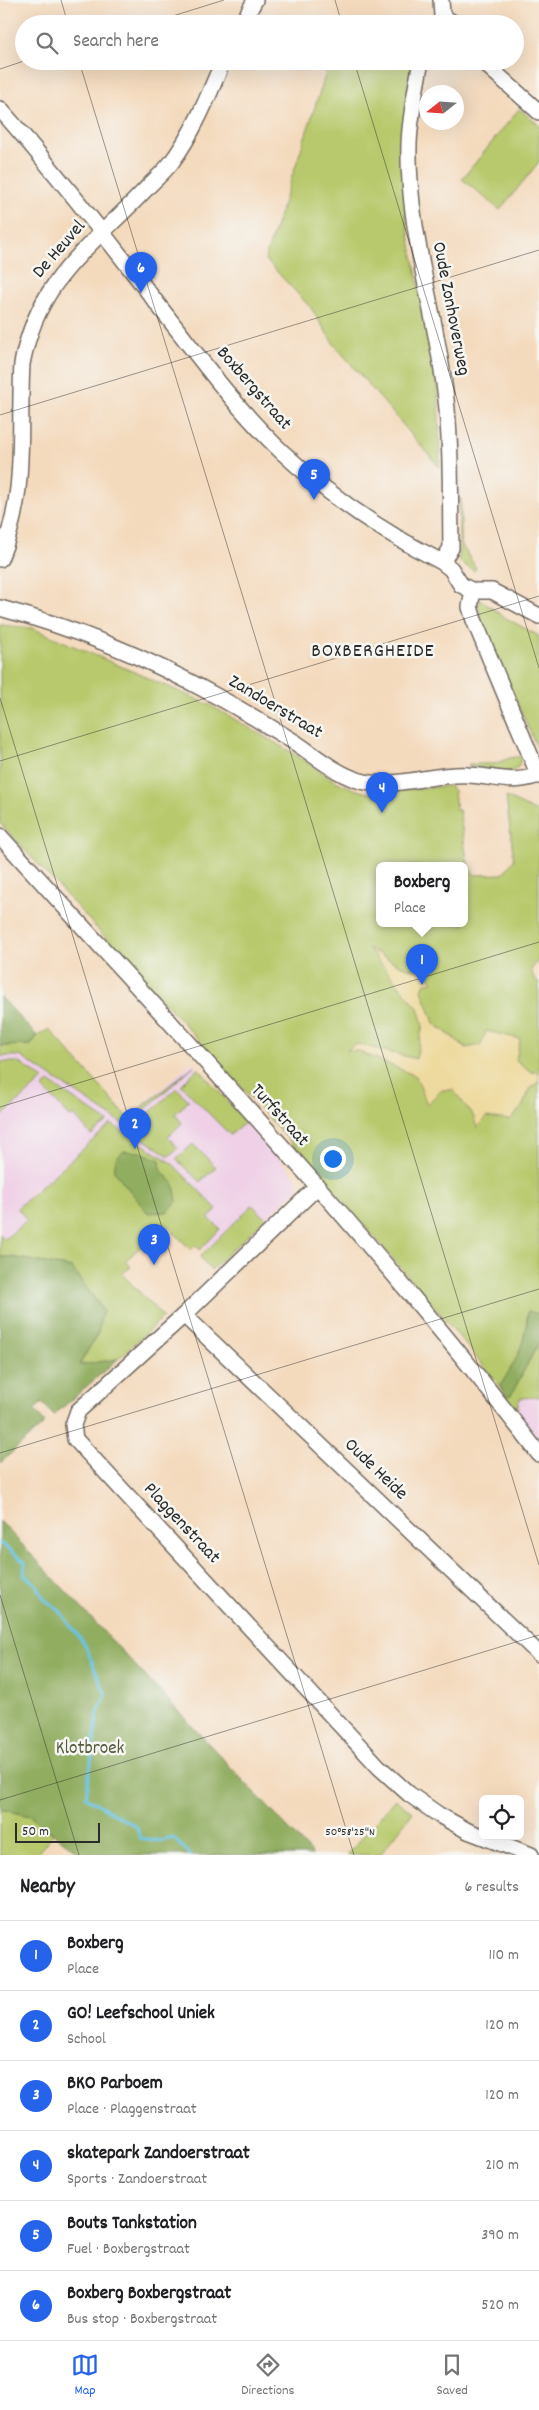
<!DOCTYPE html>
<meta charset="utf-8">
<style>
body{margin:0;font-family:Dekko,sans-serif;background:#f6f6f6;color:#202124}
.controls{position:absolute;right:15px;bottom:15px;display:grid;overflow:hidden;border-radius:8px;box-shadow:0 5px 20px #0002}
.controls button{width:45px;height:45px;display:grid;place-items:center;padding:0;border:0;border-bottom:1px solid #e0e0e0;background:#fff;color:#202124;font:25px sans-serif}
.compass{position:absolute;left:419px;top:85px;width:45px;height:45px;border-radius:50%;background:#fff;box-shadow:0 5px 20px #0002;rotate:253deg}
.scale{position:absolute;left:15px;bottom:12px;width:85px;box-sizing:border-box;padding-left:5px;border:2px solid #2b2b2b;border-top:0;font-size:14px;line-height:18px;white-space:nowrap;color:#2b2b2b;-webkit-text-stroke:4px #f6f6f2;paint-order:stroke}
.you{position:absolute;left:332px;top:1158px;width:18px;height:18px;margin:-12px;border:4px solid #fff;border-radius:50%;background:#1a73e8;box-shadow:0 0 0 8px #1a73e833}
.badge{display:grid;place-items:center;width:32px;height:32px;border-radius:50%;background:#2563eb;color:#fff;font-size:16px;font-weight:700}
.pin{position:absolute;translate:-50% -41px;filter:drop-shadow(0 1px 2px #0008)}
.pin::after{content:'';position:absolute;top:26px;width:18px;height:15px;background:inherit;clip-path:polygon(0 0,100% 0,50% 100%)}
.popup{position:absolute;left:376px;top:862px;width:92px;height:65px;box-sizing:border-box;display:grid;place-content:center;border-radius:8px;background:#fff;filter:drop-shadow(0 1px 4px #0005);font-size:16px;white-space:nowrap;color:#757577}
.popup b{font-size:19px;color:#202124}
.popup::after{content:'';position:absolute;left:50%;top:100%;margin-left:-10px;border:10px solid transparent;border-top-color:#fff}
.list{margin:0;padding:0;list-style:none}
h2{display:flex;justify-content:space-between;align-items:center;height:65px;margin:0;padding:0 20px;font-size:21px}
h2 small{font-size:16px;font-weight:400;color:#757577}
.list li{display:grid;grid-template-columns:32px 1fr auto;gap:15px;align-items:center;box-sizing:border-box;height:70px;padding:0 20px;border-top:1px solid #e0e0e0}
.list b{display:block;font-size:19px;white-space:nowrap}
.list p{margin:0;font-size:16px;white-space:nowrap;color:#757577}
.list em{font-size:16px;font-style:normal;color:#757577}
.icon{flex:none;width:28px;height:28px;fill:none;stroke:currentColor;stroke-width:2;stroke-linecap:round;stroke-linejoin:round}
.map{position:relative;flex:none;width:539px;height:1855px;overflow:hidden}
.search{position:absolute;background:#fff;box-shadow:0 5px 20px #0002;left:15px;right:15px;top:15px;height:55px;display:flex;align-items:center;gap:12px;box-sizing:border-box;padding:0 18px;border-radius:28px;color:#757577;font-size:19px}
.sheet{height:485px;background:#fff}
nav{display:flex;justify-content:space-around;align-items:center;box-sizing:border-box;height:70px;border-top:1px solid #e0e0e0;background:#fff;font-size:14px;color:#757577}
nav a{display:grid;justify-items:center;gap:2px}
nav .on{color:#2563eb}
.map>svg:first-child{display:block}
.built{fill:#efd0e6}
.green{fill:#b7c96c;stroke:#717a4c;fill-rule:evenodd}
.forest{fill:#91ad60;stroke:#5e6c46}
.sand{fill:#eeda9e;stroke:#8c8264}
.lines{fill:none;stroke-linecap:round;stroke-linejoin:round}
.stream{stroke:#66c4e4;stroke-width:3}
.minor-casing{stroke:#71685e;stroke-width:18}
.minor{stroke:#fff;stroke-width:15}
.ticks{fill:none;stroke:#2b2b2b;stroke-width:1;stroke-opacity:0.45}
.labels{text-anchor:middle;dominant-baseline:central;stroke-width:5;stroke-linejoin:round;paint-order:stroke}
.street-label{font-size:19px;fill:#2b2b2b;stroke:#f6f6f2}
.park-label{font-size:19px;fill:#555a3e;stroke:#f6f6f2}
.neighbourhood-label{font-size:20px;letter-spacing:1px;fill:#2b2b2b;stroke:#f6f6f2}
.ticks-label{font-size:12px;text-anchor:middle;fill:#2b2b2b;stroke:#f6f6f2;stroke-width:5;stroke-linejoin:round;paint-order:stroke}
</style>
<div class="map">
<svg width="539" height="1855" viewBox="0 0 539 1855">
<rect width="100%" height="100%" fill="#f6f6f2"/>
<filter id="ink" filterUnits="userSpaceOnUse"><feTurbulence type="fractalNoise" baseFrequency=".02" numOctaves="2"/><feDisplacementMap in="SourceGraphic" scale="10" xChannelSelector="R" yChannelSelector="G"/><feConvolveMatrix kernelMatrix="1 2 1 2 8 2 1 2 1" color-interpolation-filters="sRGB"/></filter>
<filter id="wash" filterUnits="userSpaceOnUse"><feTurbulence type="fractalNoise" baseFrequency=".0096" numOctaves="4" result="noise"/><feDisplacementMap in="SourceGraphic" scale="20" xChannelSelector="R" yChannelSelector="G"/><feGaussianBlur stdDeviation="1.12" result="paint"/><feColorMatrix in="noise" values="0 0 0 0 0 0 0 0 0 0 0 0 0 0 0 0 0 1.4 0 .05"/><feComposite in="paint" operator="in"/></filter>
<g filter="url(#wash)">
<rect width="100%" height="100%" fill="#f4dabd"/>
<path class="built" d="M 49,1029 L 128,1118 L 192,1062 L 296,1177 L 299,1187 L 220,1262 L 129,1177 L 42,1263 L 12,1257 L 0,1257 L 0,1046 L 31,1045 L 37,1036 Z
M 539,1342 L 539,1440 L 507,1397 L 511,1395 Z"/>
<path class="green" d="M 330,61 L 413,61 L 406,101 L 403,156 L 407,224 L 438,388 L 440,468 L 333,343 L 311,308 L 265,259 Z
M 519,109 L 539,125 L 539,162 L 500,210 L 462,179 Z
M 459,499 L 461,499 L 461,544 L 476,568 L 474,571 L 460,562 L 459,559 Z
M 481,600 L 504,617 L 539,636 L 539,752 L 482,624 L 478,605 Z
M 0,625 L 32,628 L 208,704 L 296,755 L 335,781 L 354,789 L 368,793 L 450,786 L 454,791 L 456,810 L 459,810 L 468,866 L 475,875 L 503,874 L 514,860 L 506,797 L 539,813 L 539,959 L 531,970 L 535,980 L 539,983 L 539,1073 L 531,1072 L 516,1060 L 519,1039 L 467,1048 L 434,1023 L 422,990 L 428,974 L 399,965 L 370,949 L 418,1008 L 423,1024 L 416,1059 L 357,1044 L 348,1050 L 358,1051 L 416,1076 L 442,1090 L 453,1090 L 473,1115 L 486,1117 L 522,1107 L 531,1087 L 539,1082 L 539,1314 L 528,1312 C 525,1345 518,1358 500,1386 C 341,1192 170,1008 0,823 ZM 380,866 L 464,866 L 464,924 L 380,924 Z
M 522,756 L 518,767 L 511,772 L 467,766 L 469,764 L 494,764 L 510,758 Z
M 49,1029 L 128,1118 L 195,1065 L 126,1126 L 20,1056 L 0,1056 L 0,1046 L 31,1045 L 37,1036 Z
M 0,1062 L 18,1062 L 44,1079 L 2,1116 L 0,1114 Z
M 198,1068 L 246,1122 L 230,1135 L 181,1085 Z
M 49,1082 L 108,1122 L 91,1135 L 74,1115 L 70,1117 L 43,1088 Z
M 177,1088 L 189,1101 L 175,1114 L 182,1123 L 168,1137 L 178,1148 L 169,1156 L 138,1135 L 155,1121 L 148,1114 Z
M 111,1124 L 172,1163 L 217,1209 L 209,1218 L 220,1229 L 200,1250 L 196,1245 L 191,1250 L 166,1224 L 125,1261 L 131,1267 L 122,1274 L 163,1317 L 118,1359 L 79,1366 L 98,1333 L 72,1268 L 12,1257 L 0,1257 L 0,1234 L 5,1239 L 27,1220 L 17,1208 Z
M 193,1144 L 216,1167 L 200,1182 L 176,1159 Z
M 252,1205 L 266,1218 L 211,1270 L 200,1257 Z
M 539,1342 L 539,1397 L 520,1398 L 516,1412 L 504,1396 L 507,1397 L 511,1395 Z
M 395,1799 L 413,1812 L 380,1855 L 347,1855 Z
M 0,1809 L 30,1816 L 53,1834 L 36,1855 L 0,1855 Z"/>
<path class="forest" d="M 0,996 L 37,1036 L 31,1045 L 0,1046 Z
M 124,1151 L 141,1152 L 160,1160 L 161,1170 L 174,1184 L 177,1202 L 167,1212 L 148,1213 L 114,1171 L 116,1158 Z
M 0,1257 L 12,1257 L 72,1268 L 103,1310 L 98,1333 L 79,1365 L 118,1359 L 54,1415 L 42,1403 L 34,1410 L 45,1423 L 0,1463 Z
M 528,1311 L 539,1314 L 539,1342 L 511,1395 L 507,1397 L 500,1386 C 518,1358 525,1344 528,1311 Z
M 0,1521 L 313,1855 L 82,1855 L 30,1816 L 0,1809 Z"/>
<path class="sand" d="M 368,948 L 399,965 L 427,974 L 433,982 L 424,984 L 422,990 L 434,1023 L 466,1048 L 481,1045 L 486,1031 L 520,1039 L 516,1060 L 531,1072 L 539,1073 L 539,1082 L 531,1087 L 522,1107 L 510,1120 L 486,1117 L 477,1128 L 473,1115 L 453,1090 L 442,1090 L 427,1104 L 416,1076 L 358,1051 L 347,1050 L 357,1044 L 416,1059 L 423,1024 L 418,1008 Z"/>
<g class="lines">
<path class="stream" d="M 0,1543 L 25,1562 L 24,1575 L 37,1585 L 44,1599 L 59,1610 L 85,1645 L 106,1695 L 98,1712 L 86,1797 L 137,1827 L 140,1838 L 161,1841 L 173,1838 L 191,1855"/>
</g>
</g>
<g filter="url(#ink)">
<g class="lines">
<defs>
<path id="minor" d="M 441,0 L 442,16
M 442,16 L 455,24
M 242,24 L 255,0
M 421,61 C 416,88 410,116 409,144 C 407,223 432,299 443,377 C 452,434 450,490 451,548 L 442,562
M 482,61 L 539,112
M 0,109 C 56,172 108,239 159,306 C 198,356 235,407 281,451 C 328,495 384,533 442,562 L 451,569 L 461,585 L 473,591 L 492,591 L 539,616
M 0,559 C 28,491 18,435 22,364 C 38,278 89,249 145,190 C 153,181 163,173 171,163 C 194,132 208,97 223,61
M 473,591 L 470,607 L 474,620 L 539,776
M 0,608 C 75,628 150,659 218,697 C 244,711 270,727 296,743 C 317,757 340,777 365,782 C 395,788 436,773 468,775 C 494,776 513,785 538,775
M 0,836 C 183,1038 373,1237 539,1454
M 317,1187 L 184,1315 L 78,1411 L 73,1425 L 75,1439 L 379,1767 L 409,1794 L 439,1815 L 468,1831 L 531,1855
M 184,1315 L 539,1654"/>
</defs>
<use href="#minor" class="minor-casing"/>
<use href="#minor" class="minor"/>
</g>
</g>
<path class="ticks" d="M 61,0 L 68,24M 335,0 L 342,24M 147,24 L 224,0M 79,61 L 539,1565M 354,61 L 539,668M 0,69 L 24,61M 0,415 L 539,250M 0,698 L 354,1855M 0,761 L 539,596M 0,1107 L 539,942M 0,1453 L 539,1289M 0,1595 L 79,1855M 0,1800 L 539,1635"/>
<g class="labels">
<g class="street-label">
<text transform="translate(60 250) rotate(-49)">De Heuvel</text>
<text transform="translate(450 309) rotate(79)">Oude Zonhoverweg</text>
<text transform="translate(253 389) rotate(49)">Boxbergstraat</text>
<text transform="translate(275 708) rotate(31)">Zandoerstraat</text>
<text transform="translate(279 1116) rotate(48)">Turfstraat</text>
<text transform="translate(375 1470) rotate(44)">Oude Heide</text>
<text transform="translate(181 1524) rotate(47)">Plaggenstraat</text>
</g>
<g class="park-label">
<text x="90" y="1749">Klotbroek</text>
</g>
<g class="neighbourhood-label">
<text x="373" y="652">BOXBERGHEIDE</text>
</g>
</g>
<g class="ticks-label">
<text x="350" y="1835">50°58'25"N</text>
</g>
</svg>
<div class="controls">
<button><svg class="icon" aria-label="locate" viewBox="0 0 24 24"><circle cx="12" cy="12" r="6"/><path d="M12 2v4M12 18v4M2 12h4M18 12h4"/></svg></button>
</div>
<svg class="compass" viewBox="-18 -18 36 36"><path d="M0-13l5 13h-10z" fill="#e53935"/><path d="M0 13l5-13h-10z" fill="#757577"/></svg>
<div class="scale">50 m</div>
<div class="you"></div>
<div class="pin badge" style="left:422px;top:985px">1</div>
<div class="popup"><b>Boxberg</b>Place</div>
<div class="pin badge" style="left:135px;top:1149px">2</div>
<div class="pin badge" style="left:154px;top:1265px">3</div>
<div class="pin badge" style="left:382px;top:813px">4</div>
<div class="pin badge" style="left:314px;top:500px">5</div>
<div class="pin badge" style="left:141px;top:293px">6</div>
<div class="search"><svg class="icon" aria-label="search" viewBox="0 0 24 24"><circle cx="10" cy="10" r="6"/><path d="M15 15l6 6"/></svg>Search here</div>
</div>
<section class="sheet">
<h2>Nearby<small>6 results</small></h2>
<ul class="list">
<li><span class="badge">1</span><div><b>Boxberg</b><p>Place</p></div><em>110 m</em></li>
<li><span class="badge">2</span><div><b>GO! Leefschool Uniek</b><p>School</p></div><em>120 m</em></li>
<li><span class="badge">3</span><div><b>BKO Parboem</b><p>Place · Plaggenstraat</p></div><em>120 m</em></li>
<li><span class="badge">4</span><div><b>skatepark Zandoerstraat</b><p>Sports · Zandoerstraat</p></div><em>210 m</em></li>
<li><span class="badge">5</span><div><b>Bouts Tankstation</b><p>Fuel · Boxbergstraat</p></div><em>390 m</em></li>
<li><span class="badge">6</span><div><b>Boxberg Boxbergstraat</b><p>Bus stop · Boxbergstraat</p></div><em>520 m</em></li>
</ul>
</section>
<nav>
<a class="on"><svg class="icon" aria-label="map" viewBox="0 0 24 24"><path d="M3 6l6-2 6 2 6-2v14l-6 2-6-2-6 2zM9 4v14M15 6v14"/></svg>Map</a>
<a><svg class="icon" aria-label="directions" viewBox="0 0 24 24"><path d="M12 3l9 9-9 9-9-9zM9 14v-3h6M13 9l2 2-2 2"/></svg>Directions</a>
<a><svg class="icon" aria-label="saved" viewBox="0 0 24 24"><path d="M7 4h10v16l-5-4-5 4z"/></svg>Saved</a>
</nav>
